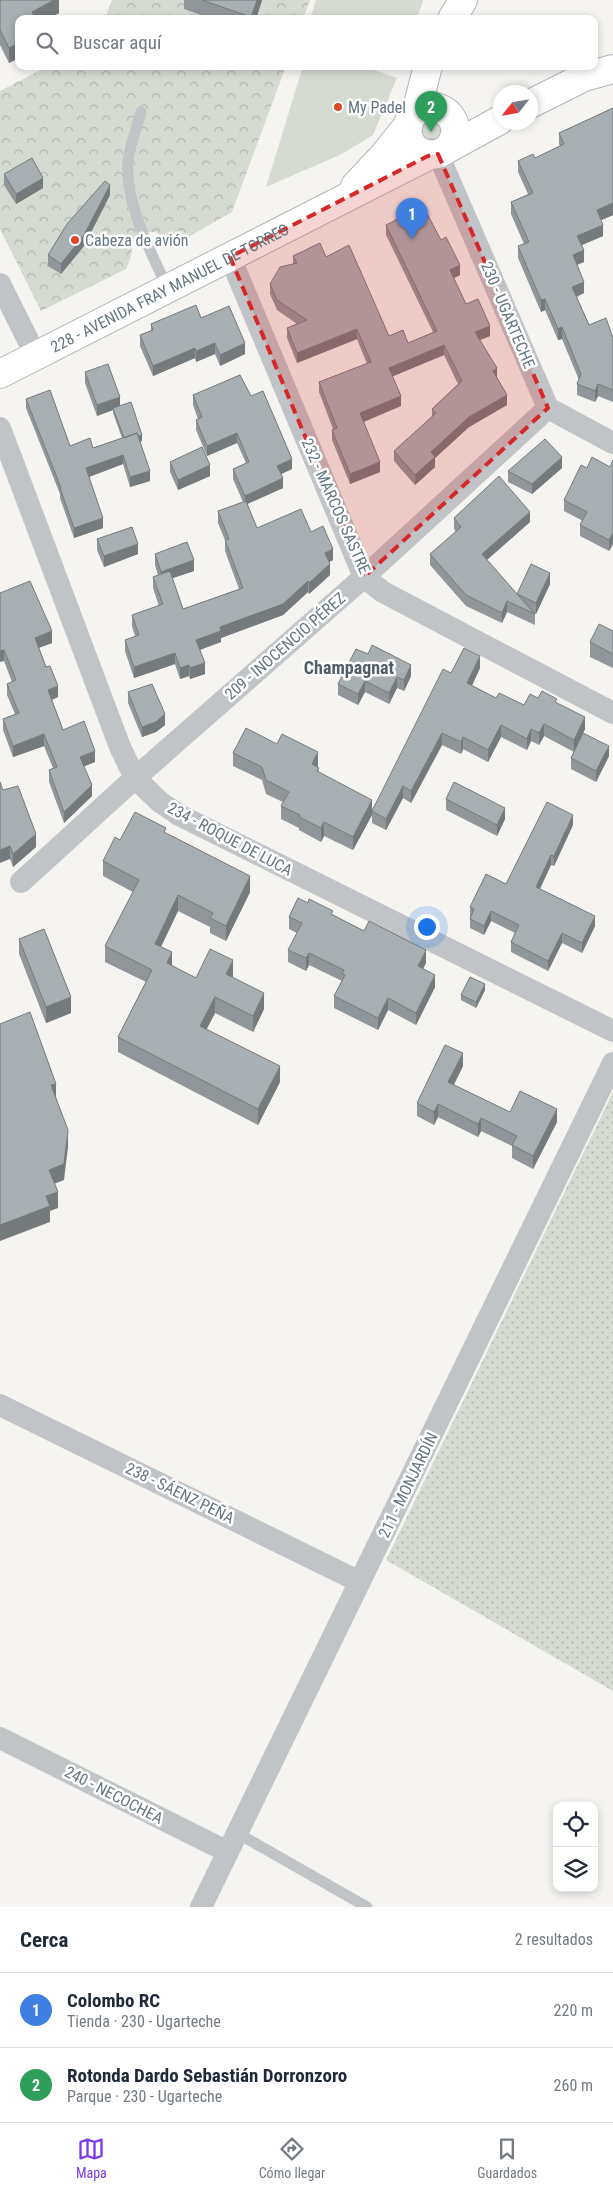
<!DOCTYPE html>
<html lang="es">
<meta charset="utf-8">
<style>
body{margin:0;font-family:"Roboto Condensed",sans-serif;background:#f2f2f3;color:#1f2937}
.controls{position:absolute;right:15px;bottom:15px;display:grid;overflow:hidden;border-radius:10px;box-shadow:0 2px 8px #0003}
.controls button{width:45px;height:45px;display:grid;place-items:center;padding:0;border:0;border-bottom:1px solid #e0e1e3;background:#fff;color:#1f2937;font:25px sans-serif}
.compass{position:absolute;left:493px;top:85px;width:45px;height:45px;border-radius:50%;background:#fff;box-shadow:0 2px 8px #0003;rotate:239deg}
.you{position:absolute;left:426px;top:926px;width:18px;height:18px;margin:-12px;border:4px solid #fff;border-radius:50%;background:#1a73e8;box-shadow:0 0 0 8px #1a73e833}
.badge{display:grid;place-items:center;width:32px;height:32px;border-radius:50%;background:#7c3aed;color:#fff;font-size:16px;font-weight:700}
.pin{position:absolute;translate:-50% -41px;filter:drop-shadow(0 1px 2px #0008)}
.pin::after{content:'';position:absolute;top:26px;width:18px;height:15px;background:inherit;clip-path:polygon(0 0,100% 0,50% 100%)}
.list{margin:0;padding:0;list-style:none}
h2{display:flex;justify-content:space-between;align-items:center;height:65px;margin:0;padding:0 20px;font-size:21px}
h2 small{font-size:16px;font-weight:400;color:#747a83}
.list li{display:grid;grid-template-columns:32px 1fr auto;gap:15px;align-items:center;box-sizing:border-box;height:75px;padding:0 20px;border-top:1px solid #e0e1e3}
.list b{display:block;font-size:19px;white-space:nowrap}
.list p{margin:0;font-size:16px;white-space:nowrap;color:#747a83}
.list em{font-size:16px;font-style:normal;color:#747a83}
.icon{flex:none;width:28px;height:28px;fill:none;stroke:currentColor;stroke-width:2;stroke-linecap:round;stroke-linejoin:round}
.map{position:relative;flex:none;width:613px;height:1907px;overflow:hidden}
.search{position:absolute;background:#fff;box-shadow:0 2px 8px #0003;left:15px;right:15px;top:15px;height:55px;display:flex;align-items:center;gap:12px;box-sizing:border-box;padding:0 18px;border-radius:10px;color:#747a83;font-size:19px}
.sheet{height:215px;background:#fff}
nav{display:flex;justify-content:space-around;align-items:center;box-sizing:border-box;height:70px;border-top:1px solid #e0e1e3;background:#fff;font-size:14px;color:#747a83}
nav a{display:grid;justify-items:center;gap:2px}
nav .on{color:#7c3aed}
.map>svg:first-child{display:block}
.grass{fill:url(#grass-dots)}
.park{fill:url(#park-crowns)}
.pitch{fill:#d6dbd2}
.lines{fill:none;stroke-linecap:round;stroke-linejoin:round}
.secondary-casing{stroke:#b0b6ba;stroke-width:30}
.lane{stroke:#c0c4c7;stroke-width:11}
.street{stroke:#c0c4c7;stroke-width:22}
.secondary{stroke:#fff;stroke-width:28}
.wall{fill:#90969a}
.shaded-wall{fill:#757a7d}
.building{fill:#a7afb3;stroke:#757a7d}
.marked{fill:#d62828;fill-opacity:0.2;stroke:#d62828;stroke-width:4;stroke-dasharray:10 6;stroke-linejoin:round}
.poi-dot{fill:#dd4929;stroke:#fff;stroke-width:2}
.labels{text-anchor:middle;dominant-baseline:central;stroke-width:5;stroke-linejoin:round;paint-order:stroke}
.poi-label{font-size:16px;fill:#647681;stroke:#fff;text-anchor:start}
.street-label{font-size:16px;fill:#647681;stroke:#fff}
.neighbourhood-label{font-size:18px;font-weight:bold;fill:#525e66;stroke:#fff}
</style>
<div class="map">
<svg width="613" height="1907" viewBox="0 0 613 1907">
<defs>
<pattern id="grass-dots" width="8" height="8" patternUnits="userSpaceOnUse" patternTransform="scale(1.25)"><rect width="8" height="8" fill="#d6dbd2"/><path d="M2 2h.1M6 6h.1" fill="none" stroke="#b1b6b0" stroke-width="1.8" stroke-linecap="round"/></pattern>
<pattern id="park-crowns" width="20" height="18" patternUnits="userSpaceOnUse" patternTransform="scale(1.25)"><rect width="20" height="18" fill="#d6dbd2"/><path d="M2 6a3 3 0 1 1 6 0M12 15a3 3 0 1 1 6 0" fill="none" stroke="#b1b6b0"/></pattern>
</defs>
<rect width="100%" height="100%" fill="#f5f4f1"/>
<path class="grass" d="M 613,1092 L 613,1691 L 386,1560 Z"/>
<path class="park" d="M 112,0 L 310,0 L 303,19 L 105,19 Z
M 48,66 L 286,66 L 232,212 L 176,244 L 168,242 L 156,232 L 142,232 C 128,247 135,252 126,269 L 41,311 L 0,229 L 0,91 Z
M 442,119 L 444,142 L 421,144 L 419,121 Z"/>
<path class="pitch" d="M 316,0 L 423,0 L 417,19 L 310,19 Z
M 303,66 L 362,66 L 397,78 L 373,135 L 342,154 L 266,187 Z"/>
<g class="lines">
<defs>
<g id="secondary">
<path d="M 452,19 L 463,0"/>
<path d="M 530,104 L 584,77 L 613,69"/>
<path d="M 416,112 L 428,66"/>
<path d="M 449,147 C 455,139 458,128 452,119 C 448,112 441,108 433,107 C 399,103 398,160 438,154 L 500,120"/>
<path d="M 355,186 L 384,155 L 408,125"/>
<path id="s1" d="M 0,374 L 428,156"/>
</g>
</defs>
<use href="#secondary" class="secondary-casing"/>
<path class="lane" d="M 141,112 C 137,127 130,145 128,161 C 125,205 150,250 168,289
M 237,1833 L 367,1907"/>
<path class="street" d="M 438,154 L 548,408 L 613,443
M 230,257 L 364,577 L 383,592 L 613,713
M 0,284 L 36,356
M 0,428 L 120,747 L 135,778 L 160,802 L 179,815 L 613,1031
M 21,882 L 135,778 L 364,577 L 548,408
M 0,1405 L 360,1582
M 0,1738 L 228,1852
M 201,1907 L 613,1063"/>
<use href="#secondary" class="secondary"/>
</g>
<path class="wall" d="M 0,0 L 59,0 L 59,13 L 48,19 L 19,19 L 19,58 L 9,63 L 0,45 Z
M 184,0 L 262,0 L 256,19 L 212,19 L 184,9 Z
M 613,108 L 613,215 L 601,220 L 603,236 L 582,245 L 584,262 L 577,265 L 584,293 L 577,297 L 589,325 L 613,338 L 613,402 L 598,396 L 595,402 L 577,395 L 577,384 L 579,380 L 562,339 L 558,340 L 545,310 L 541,312 L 518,258 L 518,246 L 524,244 L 511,214 L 511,202 L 528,194 L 518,172 L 518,161 L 535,158 L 560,146 L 559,144 L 559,133 Z
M 4,174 L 43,188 L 16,204 L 4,185 Z
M 110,195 L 84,246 L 61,274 L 48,266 L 48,255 Z
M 386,225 L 441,240 L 460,275 L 454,278 L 466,304 L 490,336 L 480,340 L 497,378 L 507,405 L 469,427 L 435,458 L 435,467 L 415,485 L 394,461 L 394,451 L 432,417 L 432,409 L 458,384 L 444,355 L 392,376 L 401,406 L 364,422 L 380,472 L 350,484 L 332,440 L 332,430 L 333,429 L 319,392 L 319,382 L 367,364 L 357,339 L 297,363 L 287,338 L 287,328 L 297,324 L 277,310 L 270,294 L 270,284 L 293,264 L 293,256 L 326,257 L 389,336 L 408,343 L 433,332 L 386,235 Z
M 201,318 L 245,354 L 220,366 L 215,354 L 196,362 L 195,358 L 153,376 L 140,346 L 140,335 L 151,331 L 151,324 Z
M 85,372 L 120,406 L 142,441 L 140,441 L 150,481 L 130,487 L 123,464 L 89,477 L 103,528 L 74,538 L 60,498 L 60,494 L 26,408 L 26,399 L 70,446 L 93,448 L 122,438 L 113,413 L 113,410 L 97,416 L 85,383 Z
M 193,395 L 292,469 L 281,474 L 283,488 L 247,504 L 257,528 L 311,532 L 333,560 L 329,562 L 330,575 L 309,594 L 308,592 L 283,615 L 221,638 L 221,642 L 200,650 L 205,674 L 190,679 L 189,676 L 180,679 L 175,664 L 134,678 L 125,651 L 125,640 L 135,636 L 132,626 L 132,615 L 159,606 L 153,588 L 153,577 L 158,575 L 155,565 L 155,554 L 194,571 L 172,578 L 183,609 L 239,589 L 225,551 L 225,540 L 218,523 L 218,511 L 243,502 L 233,479 L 233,469 L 246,463 L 237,443 L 207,456 L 196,430 L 196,420 L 198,419 L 193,405 Z
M 613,460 L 613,544 L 609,551 L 580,536 L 580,525 L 583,521 L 564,511 L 564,500 L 587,468 L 610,467 Z
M 170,462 L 210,476 L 178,490 L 170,472 Z
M 562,468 L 532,494 L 508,482 L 508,471 Z
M 454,518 L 530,522 L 487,560 L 517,594 L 550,584 L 536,614 L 533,612 L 535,614 L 535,625 L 507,612 L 502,623 L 466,606 L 430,565 L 430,554 L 456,532 L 454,529 Z
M 97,539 L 138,554 L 104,567 L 97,550 Z
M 0,593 L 52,643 L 39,648 L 58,697 L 52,700 L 63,730 L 95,762 L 84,766 L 92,796 L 64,823 L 49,782 L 49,770 L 53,768 L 44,746 L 13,757 L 3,730 L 3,719 L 15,714 L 7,695 L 7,684 L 12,682 L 4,661 Z
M 613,631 L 613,668 L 590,657 L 590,642 Z
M 480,668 L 472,686 L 496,698 L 524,705 L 538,698 L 557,703 L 585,729 L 583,733 L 609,756 L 596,782 L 571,769 L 571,758 L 574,752 L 544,736 L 539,745 L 531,741 L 527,750 L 501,737 L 488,762 L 463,749 L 461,754 L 442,745 L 411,803 L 403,798 L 386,830 L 372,823 L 372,815 L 353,850 L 324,836 L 321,842 L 299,830 L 299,828 L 281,819 L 281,806 L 283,802 L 266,794 L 262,780 L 233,766 L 233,753 L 318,766 L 318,767 L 319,772 L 372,810 L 451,673 Z
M 411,676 L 404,691 L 397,688 L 389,704 L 365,692 L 358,705 L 338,695 L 338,684 Z
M 128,692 L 165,725 L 156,732 L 142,737 L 128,703 Z
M 3,790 L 36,847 L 13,867 L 10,859 Z
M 446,799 L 505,819 L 497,836 L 446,810 Z
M 573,825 L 554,866 L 551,865 L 540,889 L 595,926 L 582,953 L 562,943 L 548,971 L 511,952 L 511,942 L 515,933 L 491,921 L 484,935 L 470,928 L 470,907 L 506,884 Z
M 166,833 L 250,892 L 226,941 L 210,933 L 210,927 L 178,911 L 161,947 L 172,966 L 196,978 L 233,976 L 232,977 L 264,1009 L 253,1032 L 215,1013 L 206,1030 L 280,1082 L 258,1125 L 118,1052 L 118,1037 L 146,982 L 105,962 L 105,946 L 133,892 L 103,876 L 103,861 L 120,840 Z
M 333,915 L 426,963 L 423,969 L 435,987 L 416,1025 L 388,1010 L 378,1030 L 334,1008 L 334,996 L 342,981 L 309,965 L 306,971 L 288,962 L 288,950 L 297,933 L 289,929 L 289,917 Z
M 19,939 L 71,1013 L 46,1023 L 19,954 Z
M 485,990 L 476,1008 L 461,1000 L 461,995 Z
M 463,1066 L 454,1085 L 510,1112 L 557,1122 L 533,1169 L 512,1158 L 512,1146 L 481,1131 L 478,1137 L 438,1117 L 434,1125 L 417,1116 L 417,1103 Z"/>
<path class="shaded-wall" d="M 54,0 L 59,0 L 59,13 L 48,19 L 32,19 L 32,12 Z
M 257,0 L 262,0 L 256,19 L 251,19 Z
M 19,43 L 19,58 L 9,63 L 9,48 Z
M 43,178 L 43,188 L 16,204 L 16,194 Z
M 110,185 L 110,195 L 84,246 L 61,274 L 61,264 Z
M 613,203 L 613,215 L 597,222 L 597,210 Z
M 603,225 L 603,236 L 577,247 L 577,236 Z
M 584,250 L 584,262 L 573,266 L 573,255 Z
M 460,265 L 460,275 L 450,280 L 450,270 Z
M 584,282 L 584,293 L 572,298 L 572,287 Z
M 545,299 L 545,310 L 541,312 L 541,300 Z
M 490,326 L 490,336 L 475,342 L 475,332 Z
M 562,327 L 562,339 L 558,340 L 558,329 Z
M 357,329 L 357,339 L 297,363 L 297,353 Z
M 215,343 L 215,354 L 196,362 L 196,351 Z
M 245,343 L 245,354 L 220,366 L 220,355 Z
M 444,345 L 444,355 L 389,378 L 389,368 Z
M 195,348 L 195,358 L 153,376 L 153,366 Z
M 497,368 L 497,379 L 493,371 Z
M 598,384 L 598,396 L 595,402 L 595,391 Z
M 507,395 L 507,405 L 469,427 L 435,458 L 435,467 L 415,485 L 415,475 L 431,452 L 469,417 Z
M 401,396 L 401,406 L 360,423 L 360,413 Z
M 120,397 L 120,407 L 113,408 L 113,410 L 97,416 L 97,405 Z
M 237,433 L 237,443 L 207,456 L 207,446 Z
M 142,435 L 142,441 L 125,446 L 125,441 Z
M 123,455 L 123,464 L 86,478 L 86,468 Z
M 562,457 L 562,468 L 532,494 L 532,484 Z
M 292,459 L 292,469 L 277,476 L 277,466 Z
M 380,462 L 380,472 L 350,484 L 350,474 Z
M 210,465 L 210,476 L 178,490 L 178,480 Z
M 150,471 L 150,481 L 130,487 L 130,477 Z
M 283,478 L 283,488 L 245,505 L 245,496 Z
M 530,512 L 530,522 L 482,564 L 482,554 Z
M 103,518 L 103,528 L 74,538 L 74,528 Z
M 613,533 L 613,544 L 609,551 L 609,540 Z
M 138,544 L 138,554 L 104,567 L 104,556 Z
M 333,549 L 333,560 L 325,564 L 325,553 Z
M 194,560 L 194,571 L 161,582 L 161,572 Z
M 330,564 L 330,575 L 309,594 L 309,583 Z
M 550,573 L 550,584 L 536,614 L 536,603 Z
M 308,581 L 308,592 L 283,615 L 221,638 L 221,642 L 196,651 L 196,640 Z
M 507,601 L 507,612 L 502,623 L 502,613 Z
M 52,631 L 52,643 L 35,649 L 35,638 Z
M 4,650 L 4,661 L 0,662 L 0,651 Z
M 175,653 L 175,664 L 134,678 L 134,667 Z
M 480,656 L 480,668 L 467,695 L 467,683 Z
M 205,663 L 205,674 L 190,679 L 190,668 Z
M 189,665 L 189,676 L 180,679 L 180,668 Z
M 411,665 L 411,676 L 404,691 L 404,680 Z
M 397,677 L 397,688 L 389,704 L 389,693 Z
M 365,681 L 365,692 L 358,705 L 358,694 Z
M 58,686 L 58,697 L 48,701 L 48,690 Z
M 165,714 L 165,725 L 156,732 L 142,737 L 142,727 Z
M 585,717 L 585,729 L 574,752 L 574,740 Z
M 544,724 L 544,736 L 539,745 L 539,733 Z
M 501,725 L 501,737 L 488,762 L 488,750 Z
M 531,729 L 531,741 L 527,750 L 527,739 Z
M 442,733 L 442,745 L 411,803 L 411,791 Z
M 44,734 L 44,746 L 13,757 L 13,746 Z
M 463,737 L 463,749 L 461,754 L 461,742 Z
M 609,746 L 609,756 L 596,782 L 596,771 Z
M 95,751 L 95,762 L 80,768 L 80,757 Z
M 318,752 L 318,766 L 312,778 L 312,764 Z
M 92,785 L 92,796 L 64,823 L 64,812 Z
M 403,786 L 403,798 L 386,830 L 386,819 Z
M 372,800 L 372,815 L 353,850 L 353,837 Z
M 505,808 L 505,819 L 497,836 L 497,825 Z
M 573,815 L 573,825 L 554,866 L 554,856 Z
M 324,822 L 324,836 L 321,842 L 321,828 Z
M 36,834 L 36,847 L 13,867 L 13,854 Z
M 10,846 L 10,859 L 0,863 L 0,850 Z
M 551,855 L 551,865 L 536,897 L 536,887 Z
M 250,876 L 250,892 L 226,941 L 226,926 Z
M 178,895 L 178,911 L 155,959 L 155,944 Z
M 491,911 L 491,921 L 484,935 L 484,926 Z
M 595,916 L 595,926 L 582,953 L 582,943 Z
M 562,933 L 562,943 L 548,971 L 548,961 Z
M 426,950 L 426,963 L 418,978 L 418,966 Z
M 172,952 L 172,967 L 167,963 Z
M 309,953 L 309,965 L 306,971 L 306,958 Z
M 233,960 L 233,976 L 226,989 L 226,974 Z
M 435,975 L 435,987 L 416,1025 L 416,1013 Z
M 485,984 L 485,990 L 476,1008 L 476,1002 Z
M 264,993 L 264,1009 L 253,1032 L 253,1016 Z
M 71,997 L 71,1013 L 46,1023 L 46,1007 Z
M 215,997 L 215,1013 L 200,1042 L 200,1026 Z
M 388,998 L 388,1010 L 378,1030 L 378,1018 Z
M 463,1053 L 463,1066 L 448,1095 L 448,1082 Z
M 280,1066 L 280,1082 L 258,1125 L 258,1109 Z
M 56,1084 L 56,1100 L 51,1085 Z
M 438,1104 L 438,1117 L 434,1125 L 434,1112 Z
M 557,1109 L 557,1122 L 533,1169 L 533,1156 Z
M 481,1118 L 481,1131 L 478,1137 L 478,1124 Z
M 68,1130 L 68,1147 L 64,1180 L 49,1186 L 49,1170 Z
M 58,1192 L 58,1208 L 50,1211 L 50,1222 L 0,1241 L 0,1225 L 46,1196 Z"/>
<path class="building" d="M 0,0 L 54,0 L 32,12 L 35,19 L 19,19 L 19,43 L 9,48 L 0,30 Z
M 202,0 L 257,0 L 251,17 Z
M 613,108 L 613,203 L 597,210 L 603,225 L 577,236 L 584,250 L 573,255 L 584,282 L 572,287 L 589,325 L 606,318 L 613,338 L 613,390 L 598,384 L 595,391 L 577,384 L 581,374 L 562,327 L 558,329 L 545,299 L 541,300 L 518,246 L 529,242 L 511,202 L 533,193 L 518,161 L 533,154 L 535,158 L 564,144 L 559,133 Z
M 32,158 L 43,178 L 16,194 L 4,174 Z
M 105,181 L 110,185 L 84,235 L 61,264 L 48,255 L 67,224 Z
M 423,206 L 441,240 L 446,237 L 460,265 L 450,270 L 466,304 L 478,299 L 490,326 L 475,332 L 497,368 L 493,371 L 507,395 L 469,417 L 431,452 L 435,457 L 415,475 L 394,451 L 436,413 L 432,409 L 462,381 L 444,345 L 389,368 L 401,396 L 360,413 L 380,462 L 350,474 L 332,430 L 337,428 L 319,382 L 371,362 L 357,329 L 297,353 L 287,328 L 307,320 L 277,300 L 270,284 L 280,267 L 297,263 L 293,256 L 320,243 L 326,257 L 349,245 L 389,336 L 403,330 L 408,343 L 437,331 L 386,225 Z
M 196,305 L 201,318 L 229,306 L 245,343 L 220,355 L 215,343 L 196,351 L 195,348 L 153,366 L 140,335 L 153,330 L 151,324 Z
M 108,364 L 120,397 L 97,405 L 85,372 Z
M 240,375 L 251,396 L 263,391 L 292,459 L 277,466 L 283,478 L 245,496 L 233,469 L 249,462 L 237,433 L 207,446 L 196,420 L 202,417 L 193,395 Z
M 50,390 L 70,446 L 90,438 L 93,448 L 137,433 L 150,471 L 130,477 L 123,455 L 86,468 L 103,518 L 74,528 L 60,488 L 61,488 L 26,399 Z
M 131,402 L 142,435 L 139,436 L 137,433 L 124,438 L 113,408 Z
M 545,439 L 562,457 L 532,484 L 508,471 Z
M 202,447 L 210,465 L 178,480 L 170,462 Z
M 592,457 L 610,467 L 613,460 L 613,533 L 609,540 L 580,525 L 587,512 L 564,500 L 581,465 L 587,468 Z
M 499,476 L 530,512 L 482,554 L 517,594 L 531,564 L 550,573 L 536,603 L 517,594 L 535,614 L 507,601 L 502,613 L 466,595 L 430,554 L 461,527 L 454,518 Z
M 246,501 L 257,528 L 301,509 L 311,532 L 323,526 L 333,549 L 325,553 L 330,564 L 309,583 L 308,581 L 283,604 L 220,627 L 221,631 L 196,640 L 205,663 L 190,668 L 189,665 L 180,668 L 175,653 L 134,667 L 125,640 L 139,635 L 132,615 L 163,604 L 153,577 L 170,571 L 183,609 L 243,588 L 225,540 L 229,539 L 218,511 Z
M 132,527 L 138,544 L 104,556 L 97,539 Z
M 187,542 L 194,560 L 161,572 L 155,554 Z
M 30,581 L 52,631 L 35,638 L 46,667 L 50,666 L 58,686 L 48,690 L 63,730 L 84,721 L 95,751 L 80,757 L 92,785 L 64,812 L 49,770 L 57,767 L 44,734 L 13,746 L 3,719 L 19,713 L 7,684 L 16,680 L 4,650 L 0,651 L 0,593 Z
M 599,624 L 613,631 L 613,654 L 590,642 Z
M 372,645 L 411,665 L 404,680 L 397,677 L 389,693 L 365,681 L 358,694 L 338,684 L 356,649 L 368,654 Z
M 464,648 L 480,656 L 467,683 L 496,698 L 499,693 L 524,705 L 530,694 L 538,698 L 542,691 L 557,699 L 555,702 L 585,717 L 574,740 L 544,724 L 539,733 L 531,729 L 527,739 L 501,725 L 488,750 L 463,737 L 461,742 L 442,733 L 411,791 L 403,786 L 386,819 L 372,811 L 443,669 L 451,673 Z
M 152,684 L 165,714 L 156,722 L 142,727 L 128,692 Z
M 246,728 L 277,744 L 282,734 L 318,752 L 312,764 L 319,768 L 317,771 L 372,800 L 353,837 L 324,822 L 321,828 L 299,817 L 300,815 L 281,806 L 289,792 L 266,780 L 262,767 L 233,753 Z
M 583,733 L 609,746 L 596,771 L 571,758 Z
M 0,782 L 3,790 L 18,786 L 36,834 L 13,854 L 10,846 L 0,850 Z
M 454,782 L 505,808 L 497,825 L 446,799 Z
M 547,802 L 573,815 L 554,856 L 551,855 L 536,887 L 595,916 L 582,943 L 562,933 L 548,961 L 511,942 L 519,925 L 491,911 L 484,926 L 470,919 L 474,909 L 470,907 L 486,874 L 506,884 Z
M 135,812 L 166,828 L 164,832 L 250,876 L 226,926 L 210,918 L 213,913 L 178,895 L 155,944 L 172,952 L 167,963 L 196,978 L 210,949 L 233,960 L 226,974 L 264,993 L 253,1016 L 215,997 L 200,1026 L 280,1066 L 258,1109 L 118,1037 L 152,970 L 105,946 L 139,880 L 103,861 L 115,837 L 120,840 Z
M 298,898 L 308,903 L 309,899 L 333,911 L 331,914 L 364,931 L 369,921 L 426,950 L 418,966 L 435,975 L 416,1013 L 388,998 L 378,1018 L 334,996 L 345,975 L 342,974 L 344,970 L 309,953 L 306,958 L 288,950 L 302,923 L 289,917 Z
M 44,929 L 71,997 L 46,1007 L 19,939 Z
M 470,977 L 485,984 L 476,1002 L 461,995 Z
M 30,1012 L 56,1084 L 51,1085 L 68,1130 L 64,1164 L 49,1170 L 58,1192 L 46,1196 L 50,1206 L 0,1225 L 0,1024 Z
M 445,1045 L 463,1053 L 448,1082 L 510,1112 L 520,1091 L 557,1109 L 533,1156 L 512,1145 L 517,1136 L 481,1118 L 478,1124 L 438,1104 L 434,1112 L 417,1103 Z"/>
<path class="marked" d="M 438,154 L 548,408 L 364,577 L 230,257 L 428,156 Z"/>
<g class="poi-dot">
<circle cx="338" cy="107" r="5"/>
<circle cx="75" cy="240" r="5"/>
</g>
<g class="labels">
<g class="poi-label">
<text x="348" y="107">My Padel</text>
<text x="85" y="240">Cabeza de avión</text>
</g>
<g class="street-label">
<text stroke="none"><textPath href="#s1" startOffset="190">228 - AVENIDA FRAY MANUEL DE TORRES</textPath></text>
<text transform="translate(508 315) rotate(67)">230 - UGARTECHE</text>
<text transform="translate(336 506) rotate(66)">232 - MARCOS SASTRE</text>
<text transform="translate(285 646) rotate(-41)">209 - INOCENCIO PÉREZ</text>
<text transform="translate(230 839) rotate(28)">234 - ROQUE DE LUCA</text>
<text transform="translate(408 1485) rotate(-64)">211 - MONJARDÍN</text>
<text transform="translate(180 1493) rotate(26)">238 - SÁENZ PEÑA</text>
<text transform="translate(114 1795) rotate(27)">240 - NECOCHEA</text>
</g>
<g class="neighbourhood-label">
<text x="349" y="667">Champagnat</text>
</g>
</g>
</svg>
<div class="controls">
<button><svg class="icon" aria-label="locate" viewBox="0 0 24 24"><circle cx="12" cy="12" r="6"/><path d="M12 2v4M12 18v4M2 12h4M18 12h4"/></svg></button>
<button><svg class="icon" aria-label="layers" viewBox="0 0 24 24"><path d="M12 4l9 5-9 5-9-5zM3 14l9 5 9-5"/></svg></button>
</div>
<svg class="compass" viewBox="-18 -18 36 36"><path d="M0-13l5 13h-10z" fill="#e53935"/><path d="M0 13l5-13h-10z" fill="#747a83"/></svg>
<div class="you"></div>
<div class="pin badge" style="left:412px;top:239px;background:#3f7fe0">1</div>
<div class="pin badge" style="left:431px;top:132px;background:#2e9e5b">2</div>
<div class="search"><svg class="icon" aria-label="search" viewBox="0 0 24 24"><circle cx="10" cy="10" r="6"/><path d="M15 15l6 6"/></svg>Buscar aquí</div>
</div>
<section class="sheet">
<h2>Cerca<small>2 resultados</small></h2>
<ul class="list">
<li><span class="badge" style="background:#3f7fe0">1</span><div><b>Colombo RC</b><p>Tienda · 230 - Ugarteche</p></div><em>220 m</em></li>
<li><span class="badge" style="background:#2e9e5b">2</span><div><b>Rotonda Dardo Sebastián Dorronzoro</b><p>Parque · 230 - Ugarteche</p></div><em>260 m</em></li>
</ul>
</section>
<nav>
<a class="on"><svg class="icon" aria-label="map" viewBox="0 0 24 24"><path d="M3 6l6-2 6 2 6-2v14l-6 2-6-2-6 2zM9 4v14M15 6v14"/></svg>Mapa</a>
<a><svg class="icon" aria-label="directions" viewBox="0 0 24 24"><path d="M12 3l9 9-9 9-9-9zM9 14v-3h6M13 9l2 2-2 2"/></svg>Cómo llegar</a>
<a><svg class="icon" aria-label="saved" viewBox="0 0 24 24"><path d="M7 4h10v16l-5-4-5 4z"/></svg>Guardados</a>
</nav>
